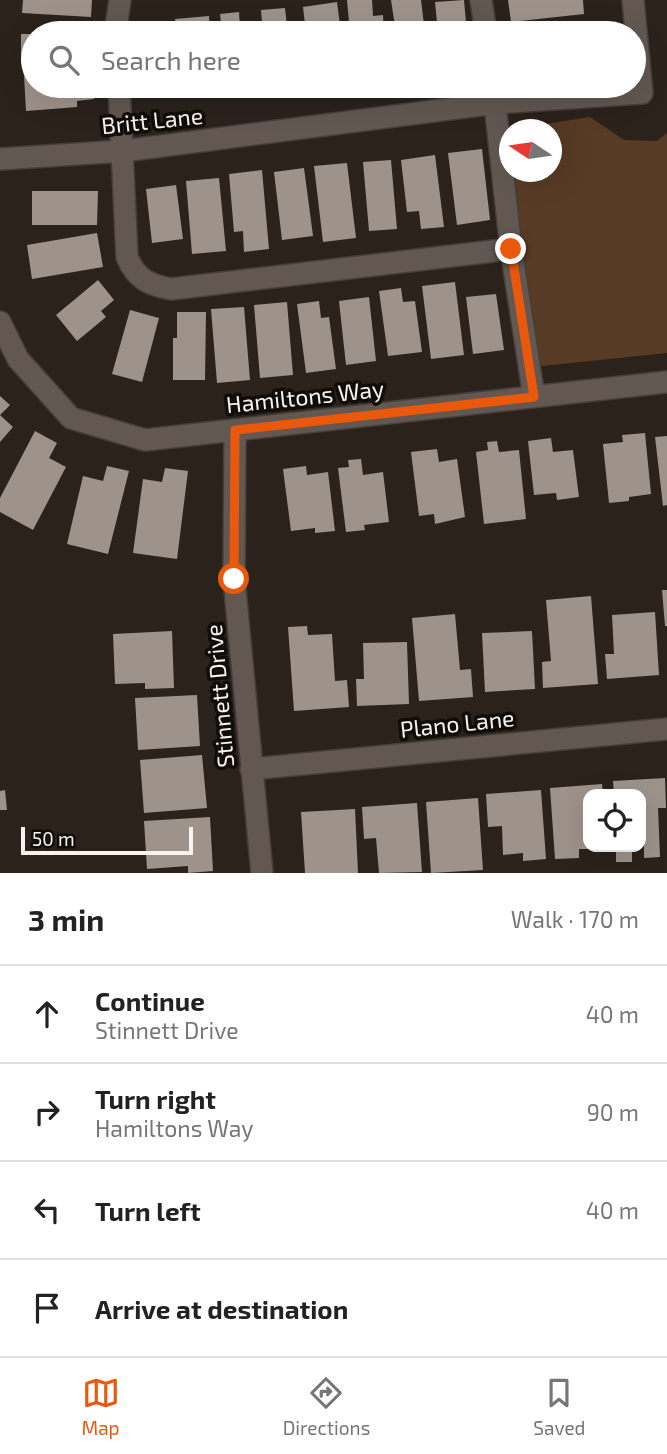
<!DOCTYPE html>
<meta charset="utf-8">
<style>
body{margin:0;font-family:"Exo 2",sans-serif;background:#f2f2f2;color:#222}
.controls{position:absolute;right:21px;bottom:21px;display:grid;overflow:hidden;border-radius:14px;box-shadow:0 7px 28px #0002}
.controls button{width:63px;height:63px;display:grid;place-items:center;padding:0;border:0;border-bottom:2px solid #e0e0e0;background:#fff;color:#222;font:35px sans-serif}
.compass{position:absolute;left:499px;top:119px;width:63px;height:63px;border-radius:50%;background:#fff;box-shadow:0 7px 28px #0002;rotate:283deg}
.scale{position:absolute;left:21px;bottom:18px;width:172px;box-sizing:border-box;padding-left:7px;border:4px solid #f9f3ef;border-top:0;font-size:19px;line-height:24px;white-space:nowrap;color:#f9f3ef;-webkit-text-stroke:5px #100c09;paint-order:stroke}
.stop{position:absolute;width:21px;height:21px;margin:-16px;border:5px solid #ea580c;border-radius:50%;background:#fff}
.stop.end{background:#ea580c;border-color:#fff;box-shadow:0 2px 7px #0008}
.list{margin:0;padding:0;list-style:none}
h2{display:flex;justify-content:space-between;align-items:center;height:91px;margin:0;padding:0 28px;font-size:30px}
h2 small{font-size:23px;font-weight:400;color:#767676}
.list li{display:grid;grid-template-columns:46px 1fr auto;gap:21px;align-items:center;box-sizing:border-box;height:98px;padding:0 28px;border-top:2px solid #e0e0e0}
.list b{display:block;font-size:26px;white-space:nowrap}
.list p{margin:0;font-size:23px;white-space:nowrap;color:#767676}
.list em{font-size:23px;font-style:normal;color:#767676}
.icon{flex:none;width:38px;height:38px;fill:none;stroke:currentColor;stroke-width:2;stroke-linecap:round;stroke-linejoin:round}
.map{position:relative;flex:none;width:667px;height:873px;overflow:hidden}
.search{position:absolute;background:#fff;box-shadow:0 7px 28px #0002;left:21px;right:21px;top:21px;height:77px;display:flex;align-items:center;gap:18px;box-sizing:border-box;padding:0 24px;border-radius:38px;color:#767676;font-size:26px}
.sheet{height:483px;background:#fff}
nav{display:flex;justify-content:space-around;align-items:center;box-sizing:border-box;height:98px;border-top:2px solid #e0e0e0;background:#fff;font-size:19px;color:#767676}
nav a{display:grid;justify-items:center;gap:4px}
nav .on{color:#ea580c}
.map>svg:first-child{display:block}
.green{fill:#583b25}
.building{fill:#9e938b}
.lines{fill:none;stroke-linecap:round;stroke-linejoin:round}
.minor-casing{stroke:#463e39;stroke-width:24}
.minor{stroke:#625851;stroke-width:21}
.route{stroke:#ea580c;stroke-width:9}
.labels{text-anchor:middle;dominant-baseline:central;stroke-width:7;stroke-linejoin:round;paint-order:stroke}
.street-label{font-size:23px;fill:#f9f3ef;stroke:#100c09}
</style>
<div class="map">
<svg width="667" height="873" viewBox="0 0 667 873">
<rect width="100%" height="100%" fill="#2a221b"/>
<path class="green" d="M 590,117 L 624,140 L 657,141 L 667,133 L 667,353 L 542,366 L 532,350 L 511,172 L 552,172 L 552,130 L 513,129 Z"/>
<path class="building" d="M 23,0 L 92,0 L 91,17 L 22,13 Z
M 347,0 L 372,0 L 373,16 L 383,15 L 384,33 L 350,33 Z
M 391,0 L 421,0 L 425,33 L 396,33 Z
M 464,0 L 467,33 L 438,33 L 435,2 Z
M 508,0 L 583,0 L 584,14 L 511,22 Z
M 337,2 L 341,33 L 306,33 L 303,7 Z
M 285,8 L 287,26 L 297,25 L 298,33 L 263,33 L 261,10 Z
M 239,12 L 240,28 L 252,27 L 253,33 L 222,33 L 220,14 Z
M 209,16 L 210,33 L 176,33 L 175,19 Z
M 585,22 L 587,33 L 512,33 L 512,31 Z
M 167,27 L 167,33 L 143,33 L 143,29 Z
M 21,34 L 33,34 L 33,64 L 21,64 Z
M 33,75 L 33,86 L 93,86 L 94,99 L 77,101 L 77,107 L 26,111 L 24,76 Z
M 140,86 L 172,86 L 172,91 L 140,94 Z
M 180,86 L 214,86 L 215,90 L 181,93 Z
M 482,149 L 490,220 L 457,225 L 448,153 Z
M 435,155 L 444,227 L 421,229 L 419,211 L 407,212 L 401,160 Z
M 391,160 L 397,229 L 369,231 L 363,162 Z
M 347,163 L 356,238 L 323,242 L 314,166 Z
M 304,168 L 313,236 L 282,240 L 274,172 Z
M 262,170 L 269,249 L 244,252 L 243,231 L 234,232 L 229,174 Z
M 219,178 L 226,251 L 192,254 L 186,181 Z
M 176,185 L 183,239 L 152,243 L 146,189 Z
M 32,191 L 98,191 L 97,225 L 32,225 Z
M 97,233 L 103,267 L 32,279 L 27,245 Z
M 98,280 L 114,300 L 101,311 L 106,317 L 77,341 L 56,315 Z
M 455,282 L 464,355 L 431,359 L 422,286 Z
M 401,288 L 403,302 L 415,301 L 422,352 L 388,356 L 379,291 Z
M 496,294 L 504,350 L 473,354 L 466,297 Z
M 369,297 L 376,361 L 346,365 L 339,301 Z
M 319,301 L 321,318 L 329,317 L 336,369 L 306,373 L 297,304 Z
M 287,302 L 293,375 L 260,378 L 254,305 Z
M 244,307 L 250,380 L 217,383 L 211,309 Z
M 130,310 L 159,318 L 142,382 L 112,374 Z
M 177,312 L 206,312 L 205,380 L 173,380 L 173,338 L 177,338 Z
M 0,396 L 10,405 L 0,415 L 13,427 L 0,442 Z
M 35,431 L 57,443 L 49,458 L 66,467 L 33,530 L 0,512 L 0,498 Z
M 645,433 L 651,494 L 629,497 L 629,501 L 609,503 L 603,444 L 623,442 L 622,435 Z
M 667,436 L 667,505 L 663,506 L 655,437 Z
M 551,438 L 553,452 L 573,450 L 579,497 L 557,500 L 556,493 L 534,495 L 528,441 Z
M 497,441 L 499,452 L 519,450 L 526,519 L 484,524 L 476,452 L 488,450 L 487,442 Z
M 437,449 L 439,462 L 457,459 L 465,517 L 435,524 L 434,514 L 419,516 L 411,452 Z
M 361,459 L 363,475 L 383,472 L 389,522 L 364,525 L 365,530 L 346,532 L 338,468 L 349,467 L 348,460 Z
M 107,466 L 129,471 L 108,554 L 67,544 L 83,476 L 103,481 Z
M 306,466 L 307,475 L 328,472 L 335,531 L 315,533 L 315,528 L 291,531 L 283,469 Z
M 165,468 L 188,471 L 177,559 L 133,553 L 143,479 L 162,482 Z
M 662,590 L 667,590 L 667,626 L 665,626 Z
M 591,596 L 598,684 L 543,688 L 542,662 L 551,661 L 546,600 Z
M 655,612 L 659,675 L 607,679 L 605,654 L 614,654 L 612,615 Z
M 455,614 L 460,670 L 471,669 L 473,697 L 419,701 L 412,618 Z
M 307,626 L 308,635 L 332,634 L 335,681 L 347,680 L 349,707 L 294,711 L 288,627 Z
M 172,631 L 174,688 L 145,689 L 145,683 L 115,684 L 113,634 Z
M 532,631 L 535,689 L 485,692 L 482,633 Z
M 407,642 L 409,704 L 357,706 L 356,679 L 364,679 L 363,643 Z
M 197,695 L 200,746 L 138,750 L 135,698 Z
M 202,755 L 207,808 L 144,813 L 140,760 Z
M 665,778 L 666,808 L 658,808 L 660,857 L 644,858 L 644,844 L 641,844 L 641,794 L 614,794 L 613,781 Z
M 602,784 L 603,794 L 588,794 L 588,849 L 579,849 L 579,858 L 555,859 L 550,788 Z
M 5,790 L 7,810 L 0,810 L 0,791 Z
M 541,790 L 546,859 L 523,861 L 523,853 L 503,855 L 502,826 L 488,827 L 486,794 Z
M 478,798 L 483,870 L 431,873 L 426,802 Z
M 417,803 L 422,872 L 379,873 L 376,838 L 364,839 L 362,807 Z
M 355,809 L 358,873 L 305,873 L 301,812 Z
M 210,817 L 213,871 L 188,873 L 188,866 L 147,869 L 144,821 Z
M 616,847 L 632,847 L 632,862 L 616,862 Z"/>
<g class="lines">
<defs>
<path id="minor" d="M 481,0 L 486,33
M 115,33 L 120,0
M 119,86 L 127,257 C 136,279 149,285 171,289 L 511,249
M 493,86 L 511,249 L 534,397
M 0,159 L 123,151 L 496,103 L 642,93 L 633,0
M 0,322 L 18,359 L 71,418 L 145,440 L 667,382
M 235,430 L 234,579 L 262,873
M 251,769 L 667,729"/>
</defs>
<use href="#minor" class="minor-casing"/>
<use href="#minor" class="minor"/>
</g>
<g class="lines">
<path class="route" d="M 234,579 L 235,430 L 534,397 L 511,249"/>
</g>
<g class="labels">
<g class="street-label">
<text transform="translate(152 120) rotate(-6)">Britt Lane</text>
<text transform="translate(305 396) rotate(-6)">Hamiltons Way</text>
<text transform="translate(219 696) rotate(-95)">Stinnett Drive</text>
<text transform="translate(457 723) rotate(-6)">Plano Lane</text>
</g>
</g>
</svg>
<div class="controls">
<button><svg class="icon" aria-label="locate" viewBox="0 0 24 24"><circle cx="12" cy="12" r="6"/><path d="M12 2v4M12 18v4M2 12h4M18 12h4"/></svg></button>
</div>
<svg class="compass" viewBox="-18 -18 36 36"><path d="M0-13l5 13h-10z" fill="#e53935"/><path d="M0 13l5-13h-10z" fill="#767676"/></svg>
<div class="scale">50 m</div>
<div class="stop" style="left:234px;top:579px"></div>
<div class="stop end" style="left:511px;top:249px"></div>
<div class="search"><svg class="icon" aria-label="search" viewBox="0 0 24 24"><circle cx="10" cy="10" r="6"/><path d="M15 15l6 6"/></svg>Search here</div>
</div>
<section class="sheet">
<h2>3 min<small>Walk · 170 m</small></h2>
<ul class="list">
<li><svg class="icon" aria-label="ahead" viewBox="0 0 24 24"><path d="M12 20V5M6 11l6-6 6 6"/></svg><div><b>Continue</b><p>Stinnett Drive</p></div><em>40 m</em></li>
<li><svg class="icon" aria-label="right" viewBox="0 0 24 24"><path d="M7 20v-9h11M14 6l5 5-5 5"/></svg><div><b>Turn right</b><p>Hamiltons Way</p></div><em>90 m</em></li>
<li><svg class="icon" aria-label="left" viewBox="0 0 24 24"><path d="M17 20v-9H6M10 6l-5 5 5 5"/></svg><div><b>Turn left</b></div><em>40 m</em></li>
<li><svg class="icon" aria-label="arrive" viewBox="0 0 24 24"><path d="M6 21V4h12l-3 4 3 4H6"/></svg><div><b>Arrive at destination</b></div></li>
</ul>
</section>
<nav>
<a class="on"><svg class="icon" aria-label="map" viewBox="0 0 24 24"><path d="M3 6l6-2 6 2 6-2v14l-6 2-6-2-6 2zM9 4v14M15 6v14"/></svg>Map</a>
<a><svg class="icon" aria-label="directions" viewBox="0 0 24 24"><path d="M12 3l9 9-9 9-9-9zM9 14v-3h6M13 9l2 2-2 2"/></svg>Directions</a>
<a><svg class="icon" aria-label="saved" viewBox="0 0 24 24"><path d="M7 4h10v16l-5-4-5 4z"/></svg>Saved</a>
</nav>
